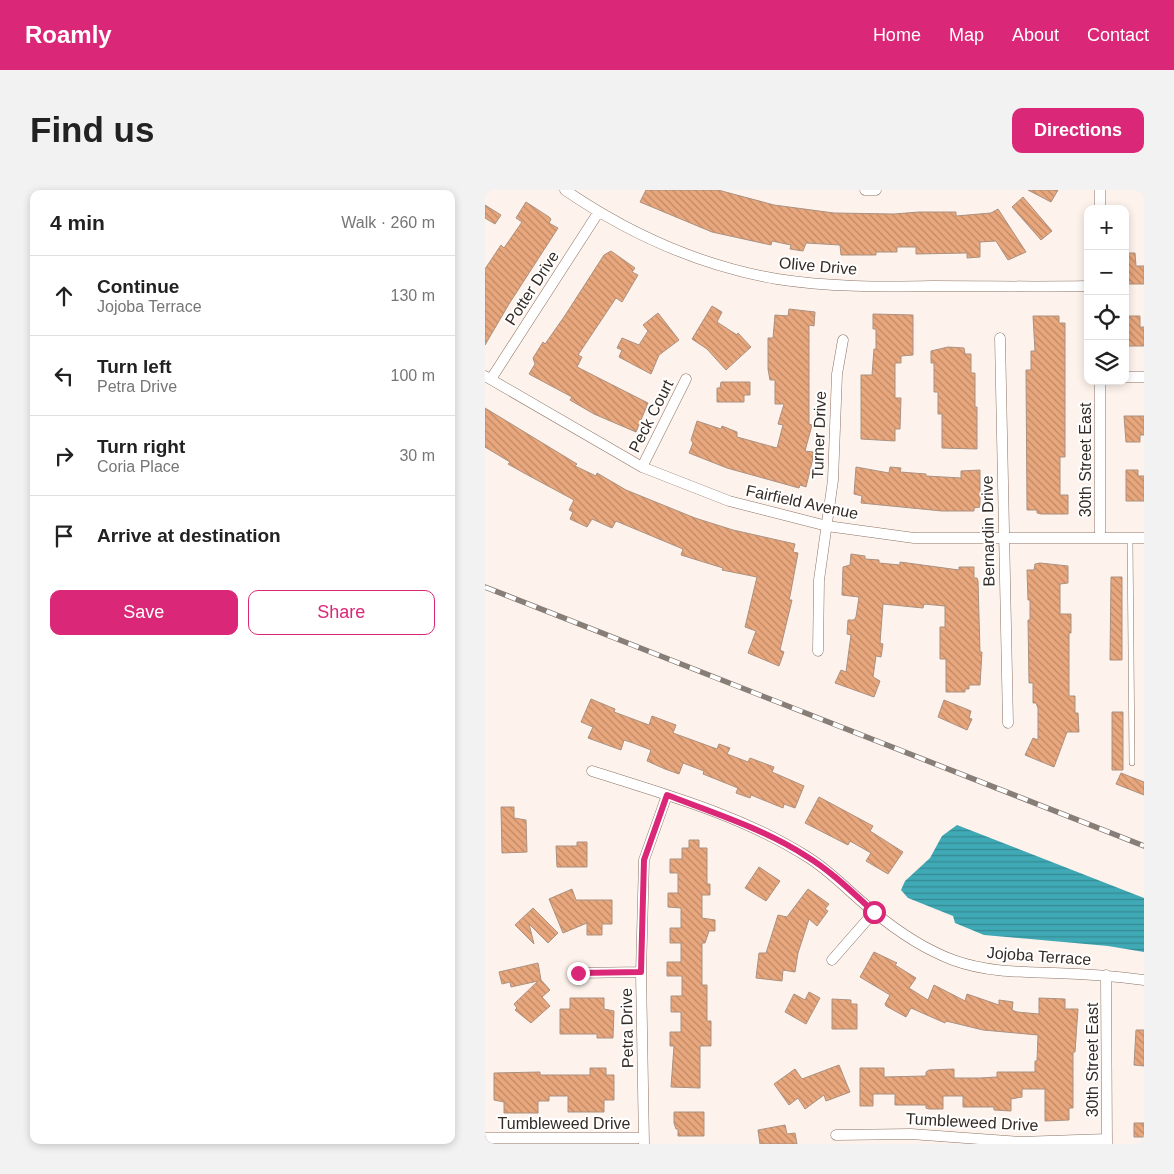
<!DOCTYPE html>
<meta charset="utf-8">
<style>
body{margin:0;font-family:Helvetica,sans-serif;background:#f2f2f2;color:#222}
.controls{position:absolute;right:15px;top:15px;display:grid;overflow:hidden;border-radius:10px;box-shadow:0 2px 8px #0003}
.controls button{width:45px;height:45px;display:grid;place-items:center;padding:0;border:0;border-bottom:1px solid #e0e0e0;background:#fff;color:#222;font:25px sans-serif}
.stop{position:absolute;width:15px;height:15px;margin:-11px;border:4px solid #db2777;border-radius:50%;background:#fff}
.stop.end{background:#db2777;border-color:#fff;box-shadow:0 1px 5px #0008}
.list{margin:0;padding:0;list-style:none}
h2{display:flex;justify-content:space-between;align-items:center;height:65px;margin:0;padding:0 20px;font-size:21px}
h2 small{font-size:16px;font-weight:400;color:#767676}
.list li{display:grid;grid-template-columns:32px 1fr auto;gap:15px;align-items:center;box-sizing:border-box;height:80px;padding:0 20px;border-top:1px solid #e0e0e0}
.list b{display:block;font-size:19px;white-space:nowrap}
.list p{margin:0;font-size:16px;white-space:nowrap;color:#767676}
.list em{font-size:16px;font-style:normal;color:#767676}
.actions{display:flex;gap:10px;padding:15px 20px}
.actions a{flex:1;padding:11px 0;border:1px solid #db2777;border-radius:10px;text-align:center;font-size:18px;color:#db2777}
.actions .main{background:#db2777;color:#fff}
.icon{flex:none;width:28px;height:28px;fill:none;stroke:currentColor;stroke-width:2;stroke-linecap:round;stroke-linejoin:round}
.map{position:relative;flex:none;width:659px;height:954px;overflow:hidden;border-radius:10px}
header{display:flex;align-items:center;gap:30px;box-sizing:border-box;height:70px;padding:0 25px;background:#db2777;color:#fff}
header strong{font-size:24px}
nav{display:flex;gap:28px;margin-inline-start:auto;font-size:18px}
.intro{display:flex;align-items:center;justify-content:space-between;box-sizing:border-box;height:120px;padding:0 30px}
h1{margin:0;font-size:35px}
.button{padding:12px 22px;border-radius:10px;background:#db2777;color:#fff;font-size:18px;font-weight:700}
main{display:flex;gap:30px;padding:0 30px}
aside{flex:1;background:#fff;border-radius:10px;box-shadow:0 2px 8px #0003}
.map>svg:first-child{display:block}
.water{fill:url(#water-rules)}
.building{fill:url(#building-back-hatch);stroke:#aa9181}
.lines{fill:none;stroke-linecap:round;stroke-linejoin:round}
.service-casing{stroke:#8b7364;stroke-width:6}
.minor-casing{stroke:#8b7364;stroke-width:11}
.service{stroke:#fff;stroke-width:5}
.minor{stroke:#fff;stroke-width:10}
.rail-casing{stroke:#887e78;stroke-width:5.5}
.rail{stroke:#fff;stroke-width:4;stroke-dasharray:11;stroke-linecap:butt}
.route{stroke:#db2777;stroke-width:6}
.labels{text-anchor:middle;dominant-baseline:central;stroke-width:4;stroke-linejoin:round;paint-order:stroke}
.street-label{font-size:16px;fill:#352b25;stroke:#fff}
</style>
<header>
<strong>Roamly</strong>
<nav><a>Home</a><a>Map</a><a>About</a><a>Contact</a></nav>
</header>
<div class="intro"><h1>Find us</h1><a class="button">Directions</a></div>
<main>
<aside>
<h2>4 min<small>Walk · 260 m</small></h2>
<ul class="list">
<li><svg class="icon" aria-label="ahead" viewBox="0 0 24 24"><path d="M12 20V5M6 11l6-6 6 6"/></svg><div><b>Continue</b><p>Jojoba Terrace</p></div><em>130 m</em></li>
<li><svg class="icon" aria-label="left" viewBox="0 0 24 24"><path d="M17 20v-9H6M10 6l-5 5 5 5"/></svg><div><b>Turn left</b><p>Petra Drive</p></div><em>100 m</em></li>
<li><svg class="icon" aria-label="right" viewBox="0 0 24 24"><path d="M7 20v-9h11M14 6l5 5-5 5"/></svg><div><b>Turn right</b><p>Coria Place</p></div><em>30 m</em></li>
<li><svg class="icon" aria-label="arrive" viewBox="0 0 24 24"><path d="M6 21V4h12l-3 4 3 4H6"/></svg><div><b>Arrive at destination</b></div></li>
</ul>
<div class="actions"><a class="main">Save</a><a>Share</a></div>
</aside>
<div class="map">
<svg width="659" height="954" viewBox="0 0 659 954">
<defs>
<pattern id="water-rules" width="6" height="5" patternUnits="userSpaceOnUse" patternTransform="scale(1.25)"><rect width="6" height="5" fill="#3fa9b5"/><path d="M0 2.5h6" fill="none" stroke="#368a93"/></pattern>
<pattern id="building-back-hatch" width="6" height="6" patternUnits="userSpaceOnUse" patternTransform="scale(1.25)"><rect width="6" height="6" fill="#e9a77d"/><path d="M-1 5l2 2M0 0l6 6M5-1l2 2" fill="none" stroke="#be8866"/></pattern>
</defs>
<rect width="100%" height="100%" fill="#fef3ec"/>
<path class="water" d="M 472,635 L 659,708 L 659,762 L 623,756 L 499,745 L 470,733 L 468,726 L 423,708 L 416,700 L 420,691 L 445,668 L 457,646 Z"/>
<path class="building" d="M 161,0 L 233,0 L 289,15 L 349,23 L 409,24 L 434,22 L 471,22 L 471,26 L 506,23 L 513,19 L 541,62 L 523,70 L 511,51 L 495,52 L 495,67 L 482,68 L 482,63 L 431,64 L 431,57 L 412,57 L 412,62 L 391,62 L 391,65 L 356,65 L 355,55 L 321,53 L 318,61 L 305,59 L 306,55 L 287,51 L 286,55 L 227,42 L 155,12 Z
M 543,0 L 573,0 L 566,12 Z
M 538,7 L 567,41 L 556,50 L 527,17 Z
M 41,12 L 64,27 L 66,29 L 64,33 L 73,38 L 24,114 L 0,155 L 0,79 L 16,55 L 19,58 L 37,32 L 31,28 Z
M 0,15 L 16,25 L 10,34 L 0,28 Z
M 126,61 L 150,78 L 147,82 L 153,85 L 137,112 L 131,108 L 93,165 L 97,167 L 92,177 L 163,213 L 151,242 L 109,224 L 85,210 L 87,207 L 44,184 L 50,174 L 48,168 L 58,152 L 60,154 L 79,127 L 119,65 Z
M 640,63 L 650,63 L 651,76 L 659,76 L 659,94 L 640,94 Z
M 227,116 L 237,122 L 232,132 L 252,145 L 253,143 L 266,157 L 241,180 L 222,159 L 207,149 Z
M 304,119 L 330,122 L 329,136 L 324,135 L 324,234 L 327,235 L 320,261 L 328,262 L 328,268 L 321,297 L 315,295 L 314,298 L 242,278 L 204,263 L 208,253 L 206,250 L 212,231 L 236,239 L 237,236 L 252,242 L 252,247 L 292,258 L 298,235 L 293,234 L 299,214 L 290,214 L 290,190 L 285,190 L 283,179 L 283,148 L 288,148 L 290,125 L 303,126 Z
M 173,123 L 194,150 L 174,165 L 166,184 L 134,167 L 137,160 L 132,158 L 137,148 L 154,155 L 163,141 L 158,135 Z
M 388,124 L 428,125 L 428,165 L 416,166 L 416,173 L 410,173 L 410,208 L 416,208 L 415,239 L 410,239 L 410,251 L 376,249 L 376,185 L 387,185 L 389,159 L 391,159 L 391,139 L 388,139 Z
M 548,126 L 574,126 L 574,133 L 580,133 L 580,267 L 575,267 L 575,305 L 583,305 L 583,324 L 556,324 L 552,323 L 552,320 L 542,320 L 541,180 L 546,180 L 546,161 L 550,161 Z
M 640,126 L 655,126 L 655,137 L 659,137 L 659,156 L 642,156 Z
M 463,157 L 479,158 L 480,164 L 486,164 L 486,183 L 490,183 L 490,217 L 492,217 L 492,259 L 457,258 L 457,224 L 453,224 L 453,202 L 449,202 L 449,173 L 446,173 L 446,161 Z
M 236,192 L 265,192 L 265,205 L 259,205 L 259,212 L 232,212 L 232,198 L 235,198 Z
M 0,218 L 92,274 L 90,276 L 111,286 L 112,283 L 141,300 L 210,328 L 248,340 L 310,354 L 308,362 L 313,363 L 305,406 L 304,410 L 307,410 L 295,460 L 299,462 L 294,476 L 263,463 L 271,441 L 260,437 L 272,387 L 237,380 L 238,378 L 196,365 L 198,359 L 131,331 L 127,338 L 107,329 L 102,337 L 85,329 L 88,322 L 84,320 L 89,310 L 39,283 L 23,274 L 25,272 L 0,257 Z
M 639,226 L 659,226 L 659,245 L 655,245 L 655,252 L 641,252 Z
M 371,277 L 404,283 L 405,277 L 416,278 L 415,282 L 441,284 L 441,286 L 476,288 L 476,281 L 495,280 L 495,317 L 489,318 L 489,321 L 457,321 L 376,313 L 377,306 L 369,304 Z
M 641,280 L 653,280 L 653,286 L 659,286 L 659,311 L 641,311 Z
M 366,364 L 380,366 L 380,369 L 394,370 L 394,373 L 415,375 L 415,372 L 474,380 L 474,377 L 489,377 L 489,388 L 492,388 L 493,391 L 495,462 L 497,462 L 495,495 L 484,495 L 484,499 L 480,499 L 480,502 L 461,502 L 461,469 L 455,469 L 455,437 L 460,437 L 460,416 L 439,414 L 438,418 L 398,414 L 395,453 L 398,454 L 396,467 L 391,466 L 388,487 L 395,491 L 389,507 L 350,493 L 356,480 L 361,482 L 366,445 L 362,444 L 363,430 L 369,430 L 371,427 L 374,407 L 357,405 L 358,377 L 365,375 Z
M 555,373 L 583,376 L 583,393 L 575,394 L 575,424 L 586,424 L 586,443 L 584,443 L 584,506 L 590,506 L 590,523 L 593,523 L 594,542 L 582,542 L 569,577 L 540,565 L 548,548 L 553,550 L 553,518 L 551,513 L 548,513 L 548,493 L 544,493 L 543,430 L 545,430 L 545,410 L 543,410 L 542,380 L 549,380 L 550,374 Z
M 626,387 L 637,387 L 637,470 L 625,470 Z
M 106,509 L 130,519 L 129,522 L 164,535 L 167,526 L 191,535 L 188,543 L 232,559 L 234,554 L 245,558 L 242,564 L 263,572 L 265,568 L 289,577 L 287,582 L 319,596 L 310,618 L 299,614 L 298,618 L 266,605 L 265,608 L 251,603 L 253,598 L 218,584 L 219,581 L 198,573 L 194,584 L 180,579 L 162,571 L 166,560 L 148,553 L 139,550 L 136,560 L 103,548 L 108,537 L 96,532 Z
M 459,510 L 486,521 L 484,528 L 487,529 L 482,540 L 453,527 Z
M 627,522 L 638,522 L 638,580 L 627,580 Z
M 636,583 L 659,592 L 659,605 L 631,594 Z
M 334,607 L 388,636 L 385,641 L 418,662 L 403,684 L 381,671 L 386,663 L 365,651 L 363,655 L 320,633 Z
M 16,617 L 29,617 L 29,628 L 41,630 L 42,662 L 17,663 Z
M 204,650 L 214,650 L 214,658 L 222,658 L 222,694 L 225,694 L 225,705 L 217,705 L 217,728 L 230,730 L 230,741 L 224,741 L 220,753 L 217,753 L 217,795 L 222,795 L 222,831 L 226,831 L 226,856 L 215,856 L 215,898 L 186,897 L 189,856 L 185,856 L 185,842 L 196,842 L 196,822 L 186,822 L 186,806 L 197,806 L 197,786 L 182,786 L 182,772 L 196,772 L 196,753 L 185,753 L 185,738 L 196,738 L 196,718 L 183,717 L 183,703 L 193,703 L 193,683 L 185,683 L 185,669 L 197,669 L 197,658 L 204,658 Z
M 92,652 L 102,652 L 102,677 L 72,677 L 71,656 L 92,656 Z
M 274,677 L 295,691 L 281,711 L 260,698 Z
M 87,699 L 91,710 L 127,710 L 127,734 L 117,734 L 117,745 L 102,745 L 102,733 L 78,743 L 64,709 Z
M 323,699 L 344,714 L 340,719 L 343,721 L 332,736 L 324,729 L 313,763 L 310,782 L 298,780 L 297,791 L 271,788 L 274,763 L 281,763 L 293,725 L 302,727 Z
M 48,718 L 73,743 L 63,753 L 44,734 L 49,754 L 30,735 Z
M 389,762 L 412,773 L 410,775 L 431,788 L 424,798 L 443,810 L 449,795 L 480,811 L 482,804 L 514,815 L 514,810 L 528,812 L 527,820 L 532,822 L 554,824 L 554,808 L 580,809 L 580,819 L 593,819 L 590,862 L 588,862 L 588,918 L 584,918 L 584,930 L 560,931 L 560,899 L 537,899 L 537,907 L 526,909 L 526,921 L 509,920 L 509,917 L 478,917 L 478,906 L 458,906 L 458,919 L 444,919 L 441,918 L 441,915 L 410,915 L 410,904 L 388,904 L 388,916 L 375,916 L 375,878 L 399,878 L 399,887 L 441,886 L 441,882 L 444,880 L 469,879 L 469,888 L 495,888 L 512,887 L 512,882 L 550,882 L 550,871 L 552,871 L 553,845 L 498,840 L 461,831 L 460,833 L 426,818 L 421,827 L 401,816 L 400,814 L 405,805 L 375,787 Z
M 53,773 L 56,790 L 65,800 L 57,807 L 65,816 L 46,833 L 30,820 L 32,818 L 29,814 L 53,791 L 26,797 L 25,792 L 17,794 L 14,782 Z
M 324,802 L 335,808 L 321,834 L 300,822 L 309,804 L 320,810 Z
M 85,808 L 119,808 L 119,819 L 129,821 L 128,848 L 112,848 L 112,844 L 75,844 L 75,819 L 85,819 Z
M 347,809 L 366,810 L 366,814 L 372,814 L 372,839 L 347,839 Z
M 651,840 L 659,840 L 659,876 L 649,875 Z
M 354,875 L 365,902 L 341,911 L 339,905 L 320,919 L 313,908 L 304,915 L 289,894 L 310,879 L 317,889 Z
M 105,878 L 121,878 L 121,885 L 129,885 L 129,910 L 119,910 L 119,922 L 83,922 L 83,906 L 64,906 L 64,911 L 53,911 L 53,923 L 19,923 L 19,912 L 9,910 L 9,883 L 55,882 L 55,885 L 105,885 Z
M 189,922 L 219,922 L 219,946 L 193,946 L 193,939 L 191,939 L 189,933 Z
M 649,933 L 659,933 L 659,947 L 649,947 Z
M 300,935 L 302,944 L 310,943 L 312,954 L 275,954 L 273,940 Z"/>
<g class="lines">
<defs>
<path id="service" d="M 645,349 L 647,573"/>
<path id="minor" d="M 80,0 C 143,43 216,76 292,89 C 343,97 395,97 447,96 C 499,96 551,97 603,96
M 380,0 L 391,0
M 615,0 L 615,19
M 515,148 L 523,533
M 0,186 L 157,277 L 244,311 L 342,336 L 429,348 L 659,348
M 640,187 L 659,187
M 6,189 L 113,23
M 157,277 L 201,189
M 615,348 L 615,191
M 333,461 L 334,390 L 348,290 L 352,184 L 358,150
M 107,581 C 179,604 256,625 321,666 C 346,681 365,703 388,721 C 412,741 439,759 468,770 C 501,782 534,782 569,783 C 599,784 629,786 659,790
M 347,770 L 389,722
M 93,783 L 156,782
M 621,785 L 622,954
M 351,945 L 426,944 L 535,952 L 622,949
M 0,948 L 159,948
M 159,954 L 156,782 L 159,670 L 182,605"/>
</defs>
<use href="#service" class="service-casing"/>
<use href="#minor" class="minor-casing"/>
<use href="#service" class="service"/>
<use href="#minor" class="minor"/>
<defs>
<path id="rail" d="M 0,397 L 659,656"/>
</defs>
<use href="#rail" class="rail-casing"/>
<use href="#rail" class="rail"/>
</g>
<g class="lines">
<path class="route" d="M 93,783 L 156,782 L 159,670 L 182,605 C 229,623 279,639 321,666 C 346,681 367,702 389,722"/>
</g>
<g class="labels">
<g class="street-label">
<text transform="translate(333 76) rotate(5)">Olive Drive</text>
<text transform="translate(47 98) rotate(-57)">Potter Drive</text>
<text transform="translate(166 226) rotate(-63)">Peck Court</text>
<text transform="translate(334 245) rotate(-88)">Turner Drive</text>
<text transform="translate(600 270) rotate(-90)">30th Street East</text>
<text transform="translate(317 312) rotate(12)">Fairfield Avenue</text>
<text transform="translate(503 341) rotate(-91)">Bernardin Drive</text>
<text transform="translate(554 766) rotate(4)">Jojoba Terrace</text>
<text transform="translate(142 838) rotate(-91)">Petra Drive</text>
<text transform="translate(607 870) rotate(-90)">30th Street East</text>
<text transform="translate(487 932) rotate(3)">Tumbleweed Drive</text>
<text x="79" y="933">Tumbleweed Drive</text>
</g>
</g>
</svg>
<div class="controls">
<button>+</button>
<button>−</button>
<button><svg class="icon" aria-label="locate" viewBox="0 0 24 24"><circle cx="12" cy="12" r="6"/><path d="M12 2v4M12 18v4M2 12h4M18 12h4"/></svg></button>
<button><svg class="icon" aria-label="layers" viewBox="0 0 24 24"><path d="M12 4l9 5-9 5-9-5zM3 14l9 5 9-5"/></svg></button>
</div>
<div class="stop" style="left:389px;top:722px"></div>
<div class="stop end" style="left:93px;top:783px"></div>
</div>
</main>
